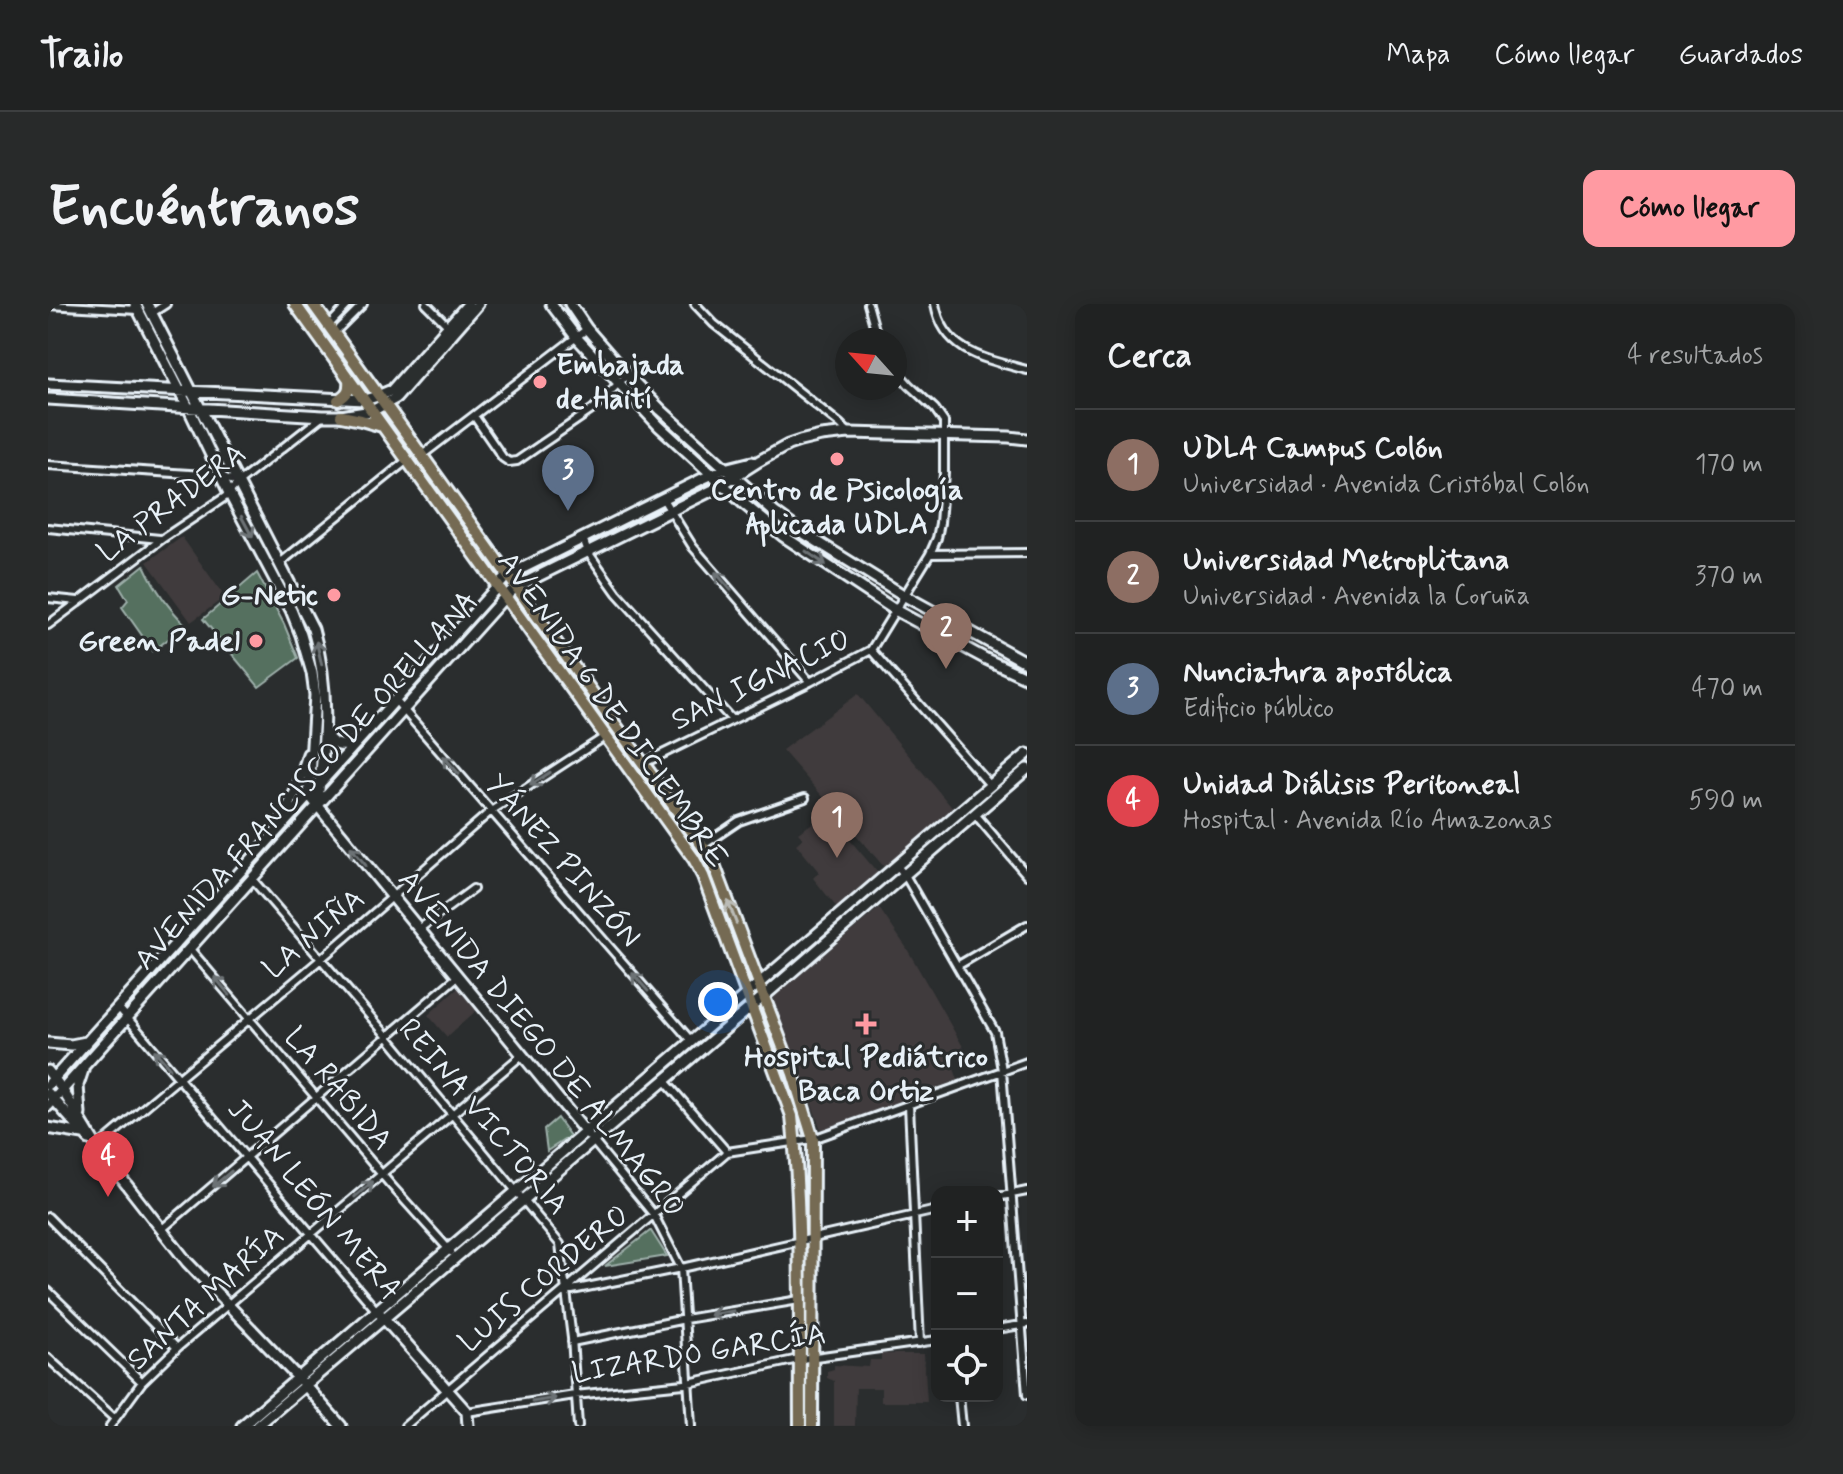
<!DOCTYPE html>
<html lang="es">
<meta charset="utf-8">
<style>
body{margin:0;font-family:Mynerve,sans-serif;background:#282a2a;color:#f1f3f6}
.controls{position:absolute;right:24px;bottom:24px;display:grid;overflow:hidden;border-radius:16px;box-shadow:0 4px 20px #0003}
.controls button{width:72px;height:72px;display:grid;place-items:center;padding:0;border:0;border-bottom:2px solid #3d3f40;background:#202222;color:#f1f3f6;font:40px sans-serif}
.compass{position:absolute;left:787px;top:24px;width:72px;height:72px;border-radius:50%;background:#202222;box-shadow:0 4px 20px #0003;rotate:297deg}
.you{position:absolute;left:670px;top:698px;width:28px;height:28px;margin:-20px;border:6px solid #fff;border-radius:50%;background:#1a73e8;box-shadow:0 0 0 12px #1a73e833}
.badge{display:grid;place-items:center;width:52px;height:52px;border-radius:50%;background:#ff9aa2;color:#fff;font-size:26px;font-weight:700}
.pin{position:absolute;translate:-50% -66px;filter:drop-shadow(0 2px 4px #0008)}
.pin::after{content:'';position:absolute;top:42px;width:28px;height:24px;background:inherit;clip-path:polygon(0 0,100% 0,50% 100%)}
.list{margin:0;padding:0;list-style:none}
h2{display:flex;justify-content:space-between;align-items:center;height:104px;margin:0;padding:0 32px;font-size:34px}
h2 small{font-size:26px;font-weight:400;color:#a2a4a5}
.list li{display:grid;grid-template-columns:52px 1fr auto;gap:24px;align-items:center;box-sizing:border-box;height:112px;padding:0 32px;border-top:2px solid #3d3f40}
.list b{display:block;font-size:30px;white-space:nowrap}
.list p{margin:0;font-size:26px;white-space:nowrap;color:#a2a4a5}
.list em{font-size:26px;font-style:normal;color:#a2a4a5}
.icon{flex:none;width:44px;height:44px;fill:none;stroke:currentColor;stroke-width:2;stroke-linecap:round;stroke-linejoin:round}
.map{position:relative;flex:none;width:979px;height:1122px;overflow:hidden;border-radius:16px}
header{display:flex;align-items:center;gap:48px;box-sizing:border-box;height:112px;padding:0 40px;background:#202222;border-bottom:2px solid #3d3f40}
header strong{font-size:38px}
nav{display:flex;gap:44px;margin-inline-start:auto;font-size:28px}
.intro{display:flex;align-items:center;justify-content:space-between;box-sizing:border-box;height:192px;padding:0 48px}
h1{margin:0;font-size:56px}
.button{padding:20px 36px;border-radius:16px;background:#ff9aa2;color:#111;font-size:28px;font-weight:700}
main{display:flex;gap:48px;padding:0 48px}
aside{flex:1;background:#202222;border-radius:16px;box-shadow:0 4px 20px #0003}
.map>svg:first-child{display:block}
.built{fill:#3f3b3c}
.green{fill:#546f5e;stroke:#9eb0ab;stroke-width:2}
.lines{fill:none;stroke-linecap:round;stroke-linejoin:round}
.street-casing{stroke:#e8f1f8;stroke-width:12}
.secondary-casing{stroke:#e8f1f8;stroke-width:15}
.primary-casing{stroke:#e8f1f8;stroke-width:16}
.street{stroke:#2a2d2e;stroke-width:6}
.secondary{stroke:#2a2d2e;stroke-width:9}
.primary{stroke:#746b52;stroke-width:10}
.oneway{stroke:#6c7275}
.oneway2{stroke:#babbb6}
.poi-dot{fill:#ff9aa2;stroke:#2a2d2e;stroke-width:3}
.labels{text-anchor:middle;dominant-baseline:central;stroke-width:6;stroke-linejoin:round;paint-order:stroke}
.poi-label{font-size:30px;font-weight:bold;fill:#e8f1f8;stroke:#2a2d2e}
.street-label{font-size:30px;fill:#e8f1f8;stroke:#2a2d2e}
</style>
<header>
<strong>Trailo</strong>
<nav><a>Mapa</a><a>Cómo llegar</a><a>Guardados</a></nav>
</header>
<div class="intro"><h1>Encuéntranos</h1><a class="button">Cómo llegar</a></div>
<main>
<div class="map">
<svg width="979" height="1122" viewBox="0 0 979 1122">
<rect width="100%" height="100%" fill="#2a2d2e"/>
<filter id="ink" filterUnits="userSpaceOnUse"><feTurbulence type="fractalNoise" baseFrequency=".0125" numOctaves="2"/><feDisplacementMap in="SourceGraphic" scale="16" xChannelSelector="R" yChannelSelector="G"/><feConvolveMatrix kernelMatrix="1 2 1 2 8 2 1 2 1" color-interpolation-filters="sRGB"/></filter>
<g filter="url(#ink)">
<path class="built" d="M 134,233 L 177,293 L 143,318 L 99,258 Z
M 810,390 L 906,506 L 837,564 L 734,446 Z
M 779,509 L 830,569 L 789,604 L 765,574 L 771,568 L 748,540 L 755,534 L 750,529 Z
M 831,604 L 858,643 L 918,748 L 903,756 L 910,776 L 773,826 L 725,693 Z
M 410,684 L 430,705 L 399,733 L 380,711 Z
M 833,1050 L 876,1050 L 879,1098 L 833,1098 L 833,1084 L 808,1084 L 807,1122 L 786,1122 L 786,1077 L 779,1074 L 779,1067 L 786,1065 L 786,1061 L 821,1063 L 822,1056 L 833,1056 Z"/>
<path class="green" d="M 96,261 C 107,285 119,303 138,321 L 105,347 L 74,303 L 80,296 L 71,281 Z
M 209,269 L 236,320 L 250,354 L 211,383 L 155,315 Z
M 509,814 L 522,832 L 499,847 L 496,825 Z
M 603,927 L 619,952 L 557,962 L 602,927 Z"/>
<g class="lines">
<defs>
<path id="street" d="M 378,0 L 401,23
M 647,0 L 666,20 L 792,120 L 800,128
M 820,0 L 830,36
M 887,0 C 896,49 938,55 979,66
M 0,1 L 90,6
M 104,9 L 118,0
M 281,21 L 301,0
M 286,29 L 315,0
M 426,112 L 455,154 L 461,158 L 469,157 L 545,105 L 579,71
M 373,152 L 539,25
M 0,161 L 173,172 L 190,179
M 615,195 L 645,243 L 762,378
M 0,224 L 112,235
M 535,234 L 540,248 L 569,289 L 684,416
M 882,250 L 979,249
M 232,259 L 358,157
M 0,294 L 30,297
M 0,321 L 114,235 L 177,193 L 190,179 L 275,112
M 823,346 L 942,481
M 347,396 L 644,738
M 594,460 L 762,378 L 823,346 L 882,250 L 889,234 L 892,219 L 896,169 L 896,118 L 887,105 L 861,81 L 847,65
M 927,510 L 979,571
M 654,542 L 691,517 L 757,494
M 848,561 L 857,571 L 947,728 L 954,766 L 979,1091
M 204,575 L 334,726 L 512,940 L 524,1034 L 530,1122
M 371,625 L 425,585
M 141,644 L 342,880 L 403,948
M 909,662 L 979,621
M 70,703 L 328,1006
M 616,776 L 679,848
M 861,801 L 872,1039
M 545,837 L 606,911 L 633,964 L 643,1122
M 49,843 L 273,655 L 443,507 L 558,432
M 949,893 L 979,887
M 0,913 L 129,1044
M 113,926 L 410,672
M 519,985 L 524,986 L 638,963 L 889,906
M 0,987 L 94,1078
M 949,1025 L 979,1020
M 524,1038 L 637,1015 L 751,996
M 0,1054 L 66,1114
M 911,1092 L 914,1122
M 419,1108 L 527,1091 L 636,1080 L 746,1056 L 889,1036
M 62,1122 L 94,1078 L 129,1044 L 474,751
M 357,1122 L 679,848 L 765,835 L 979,758"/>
<path id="secondary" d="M 87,0 L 140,103 L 181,189 L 243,306 L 253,331 L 264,369 L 267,391 L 261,491 L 540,831
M 99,0 L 265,325 C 283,387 277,439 269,502
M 503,0 L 528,33 L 611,122 L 696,200 L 735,232 L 847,306 L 938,355 L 979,374
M 522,0 L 539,25 L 579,71 L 613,106 L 727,209 L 749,225 L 857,292 L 979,359
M 0,80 L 316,96 L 330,92 L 344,86 L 420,0
M 0,95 L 275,112 L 293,112 L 324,107 L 348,94 L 430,0
M 277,428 C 283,442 293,443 307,440
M 235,514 L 250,482 L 260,450
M 0,739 L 23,741 L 38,738
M 0,767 L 14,785 L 49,843 L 139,958 L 257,1081 L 293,1122
M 0,781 L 459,272 L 654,175 L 676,165 L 704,158
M 0,789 L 41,835
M 0,802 L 454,296 L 468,283 L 667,185 L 711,157 L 740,141 L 752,137 L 773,132 L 801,129 L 961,133 L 979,135
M 32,810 L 30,781 L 35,766
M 0,824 L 35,830
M 332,1010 L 419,1108 L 420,1122
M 194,1122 L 979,450
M 209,1122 L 716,692 L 979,465"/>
<path id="primary" d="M 247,0 L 646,555 L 655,572 L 744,812 C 755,914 751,1019 752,1122
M 265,0 L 658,547 L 667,563 L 745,770 L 765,835 L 764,1122
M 290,96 C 300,90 302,86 301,75
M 293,112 L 313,116 L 334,122"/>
</defs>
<use href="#street" class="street-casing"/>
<use href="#secondary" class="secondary-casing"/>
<use href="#primary" class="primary-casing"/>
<use href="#street" class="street"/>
<use href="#secondary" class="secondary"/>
<use href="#primary" class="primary"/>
</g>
<defs><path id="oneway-shaft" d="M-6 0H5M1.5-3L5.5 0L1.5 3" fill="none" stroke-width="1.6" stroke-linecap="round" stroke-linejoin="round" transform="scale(2)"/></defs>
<g class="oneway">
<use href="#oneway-shaft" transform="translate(199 223) rotate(62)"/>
<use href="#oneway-shaft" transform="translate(768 254) rotate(34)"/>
<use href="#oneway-shaft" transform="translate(675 277) rotate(-131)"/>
<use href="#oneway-shaft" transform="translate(271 349) rotate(-103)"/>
<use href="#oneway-shaft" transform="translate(403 461) rotate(-131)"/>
<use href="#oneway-shaft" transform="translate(492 475) rotate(147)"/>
<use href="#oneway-shaft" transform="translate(310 552) rotate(-130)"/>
<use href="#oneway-shaft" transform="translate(592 678) rotate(-131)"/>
<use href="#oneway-shaft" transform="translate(174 682) rotate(-130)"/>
<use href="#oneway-shaft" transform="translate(114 755) rotate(-131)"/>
<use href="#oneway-shaft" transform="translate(174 875) rotate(140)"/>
<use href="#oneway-shaft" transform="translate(316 885) rotate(-40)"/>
<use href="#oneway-shaft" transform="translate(674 1009) rotate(170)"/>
<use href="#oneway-shaft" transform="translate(496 1096) rotate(-9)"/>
</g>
<use class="oneway2" href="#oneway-shaft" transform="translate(684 608) rotate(-111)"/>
</g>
<g class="poi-dot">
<circle cx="492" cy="78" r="8"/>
<circle cx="789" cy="155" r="8"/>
<circle cx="286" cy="291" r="8"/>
<circle cx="208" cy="337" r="8"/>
<path d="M814 708h8v8h8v8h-8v8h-8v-8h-8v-8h8z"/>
</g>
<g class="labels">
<g class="poi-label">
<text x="508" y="61" text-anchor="start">Embajada<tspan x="508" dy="34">de Haití</tspan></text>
<text x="789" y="186">Centro de Psicología<tspan x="789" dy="34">Aplicada UDLA</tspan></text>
<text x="270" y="291" text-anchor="end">G-Netic</text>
<text x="192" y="337" text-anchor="end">Green Padel</text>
<text x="818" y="753">Hospital Pediátrico<tspan x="818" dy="34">Baca Ortiz</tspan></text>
</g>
<g class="street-label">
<text transform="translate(124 199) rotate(-37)">LA PRADERA</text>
<text transform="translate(713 376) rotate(-26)">SAN IGNACIO</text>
<text transform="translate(564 406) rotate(55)">AVENIDA 6 DE DICIEMBRE</text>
<text transform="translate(259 477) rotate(-48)">AVENIDA FRANCISCO DE ORELLANA</text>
<text transform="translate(515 557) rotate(49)">YÁNEZ PINZÓN</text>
<text transform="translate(266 630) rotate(-40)">LA NIÑA</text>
<text transform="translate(493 740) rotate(51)">AVENIDA DIEGO DE ALMAGRO</text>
<text transform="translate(290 785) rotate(50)">LA RABIDA</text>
<text transform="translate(435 813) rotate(50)">REINA VICTORIA</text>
<text transform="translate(266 896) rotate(50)">JUAN LEÓN MERA</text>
<text transform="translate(496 975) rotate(-40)">LUIS CORDERO</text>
<text transform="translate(158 994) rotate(-42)">SANTA MARÍA</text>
<text transform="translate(651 1050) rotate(-9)">LIZARDO GARCÍA</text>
</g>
</g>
</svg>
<div class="controls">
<button>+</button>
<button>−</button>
<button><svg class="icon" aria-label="locate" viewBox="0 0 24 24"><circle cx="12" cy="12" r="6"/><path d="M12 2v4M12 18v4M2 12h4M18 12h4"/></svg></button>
</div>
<svg class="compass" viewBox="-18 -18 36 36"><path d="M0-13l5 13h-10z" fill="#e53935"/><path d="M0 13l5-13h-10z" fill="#a2a4a5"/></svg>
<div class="you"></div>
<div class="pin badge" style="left:789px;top:554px;background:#8d6e63">1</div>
<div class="pin badge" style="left:898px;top:365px;background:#8d6e63">2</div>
<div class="pin badge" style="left:520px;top:207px;background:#5c6f8a">3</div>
<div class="pin badge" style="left:60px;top:893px;background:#e0444e">4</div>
</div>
<aside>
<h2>Cerca<small>4 resultados</small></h2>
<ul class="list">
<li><span class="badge" style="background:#8d6e63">1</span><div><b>UDLA Campus Colón</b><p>Universidad · Avenida Cristóbal Colón</p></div><em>170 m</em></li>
<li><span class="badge" style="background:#8d6e63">2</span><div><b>Universidad Metroplitana</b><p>Universidad · Avenida la Coruña</p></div><em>370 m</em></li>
<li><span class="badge" style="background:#5c6f8a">3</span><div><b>Nunciatura apostólica</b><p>Edificio público</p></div><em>470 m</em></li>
<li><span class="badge" style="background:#e0444e">4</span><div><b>Unidad Diálisis Peritoneal</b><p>Hospital · Avenida Río Amazonas</p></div><em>590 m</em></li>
</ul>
</aside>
</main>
